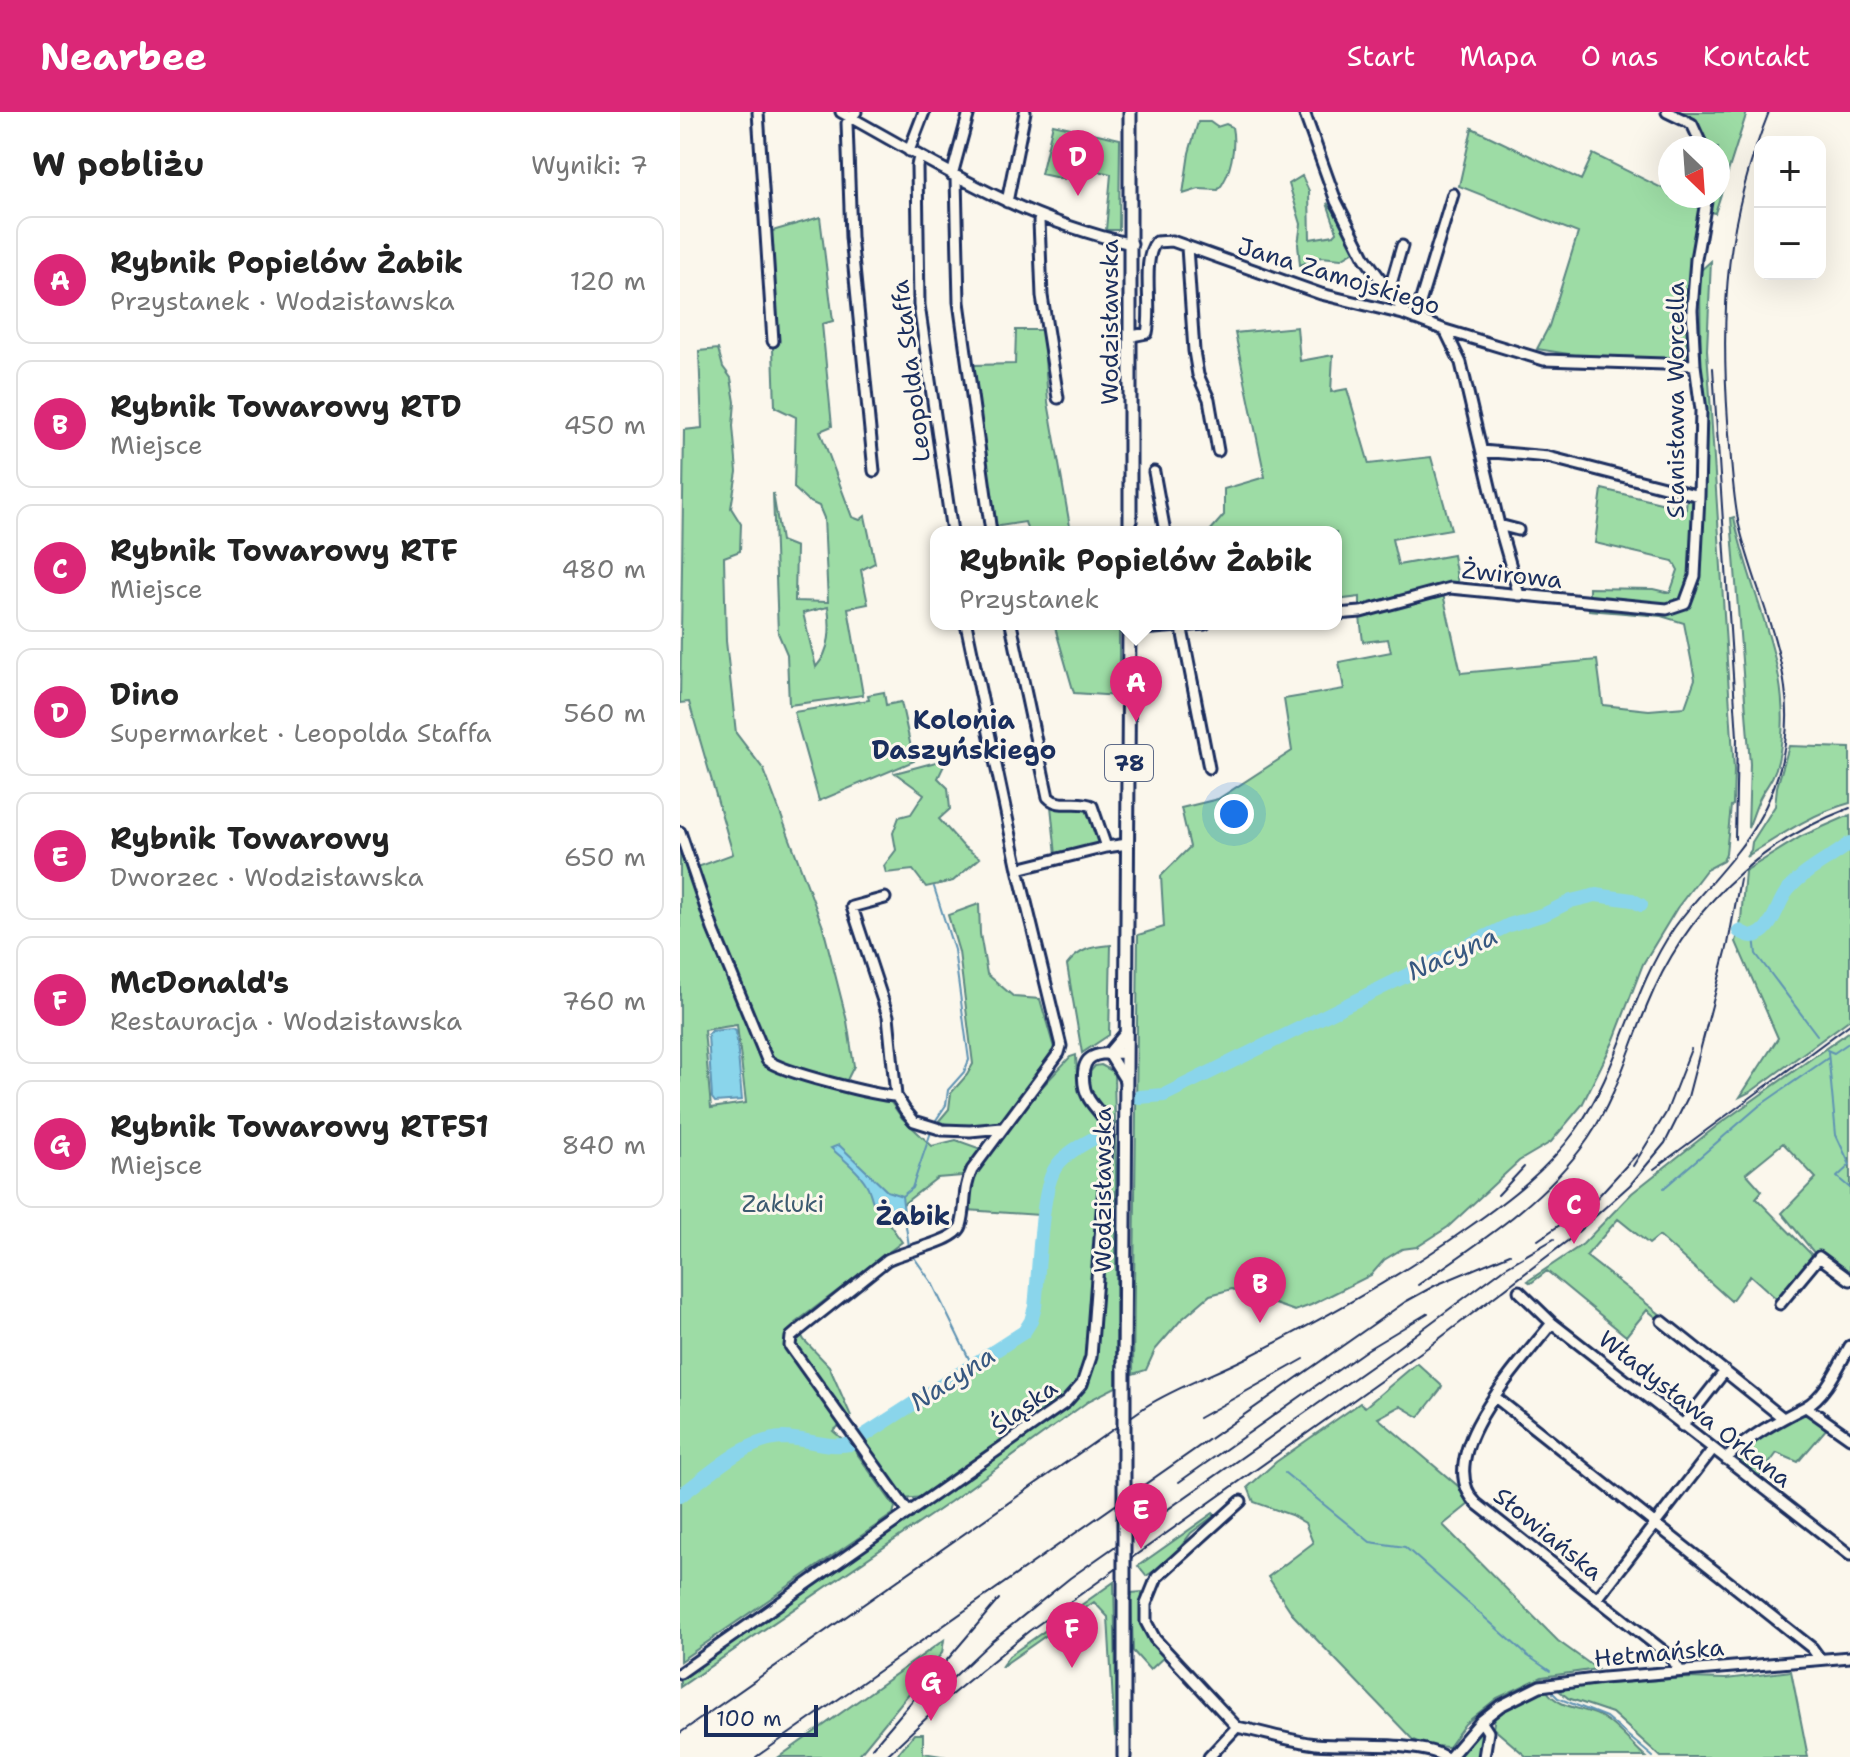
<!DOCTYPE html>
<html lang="pl">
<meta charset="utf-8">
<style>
body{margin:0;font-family:"Shantell Sans",sans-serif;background:#f6f6f6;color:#222}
.controls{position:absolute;right:24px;top:24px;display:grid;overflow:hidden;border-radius:16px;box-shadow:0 8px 32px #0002}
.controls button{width:72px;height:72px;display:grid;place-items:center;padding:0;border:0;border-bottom:2px solid #e0e0e0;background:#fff;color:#222;font:40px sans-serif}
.compass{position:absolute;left:978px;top:24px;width:72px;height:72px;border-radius:50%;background:#fff;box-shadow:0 8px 32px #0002;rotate:155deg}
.scale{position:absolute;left:24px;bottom:20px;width:114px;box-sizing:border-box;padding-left:8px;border:4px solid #1b2f5e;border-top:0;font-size:22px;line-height:28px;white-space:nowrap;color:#1b2f5e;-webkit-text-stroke:6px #fbf7ec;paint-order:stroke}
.you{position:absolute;left:554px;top:702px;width:28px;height:28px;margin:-20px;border:6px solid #fff;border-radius:50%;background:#1a73e8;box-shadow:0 0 0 12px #1a73e833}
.badge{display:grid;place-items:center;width:52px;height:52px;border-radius:50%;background:#db2777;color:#fff;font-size:26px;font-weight:700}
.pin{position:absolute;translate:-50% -66px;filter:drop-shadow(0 2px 4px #0008)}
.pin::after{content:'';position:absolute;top:42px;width:28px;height:24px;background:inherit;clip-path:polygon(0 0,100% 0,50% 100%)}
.popup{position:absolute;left:250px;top:414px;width:412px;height:104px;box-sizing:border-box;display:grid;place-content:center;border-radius:16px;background:#fff;filter:drop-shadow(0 2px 6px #0005);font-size:26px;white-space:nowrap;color:#767676}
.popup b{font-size:30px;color:#222}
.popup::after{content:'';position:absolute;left:50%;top:100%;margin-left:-16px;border:16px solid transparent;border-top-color:#fff}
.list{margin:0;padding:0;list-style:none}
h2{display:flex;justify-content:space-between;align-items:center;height:104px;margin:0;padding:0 32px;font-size:34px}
h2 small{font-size:26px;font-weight:400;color:#767676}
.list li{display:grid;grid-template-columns:52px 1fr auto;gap:24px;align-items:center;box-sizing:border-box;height:128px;margin:0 16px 16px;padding:0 16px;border:2px solid #e0e0e0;border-radius:16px}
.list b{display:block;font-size:30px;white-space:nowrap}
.list p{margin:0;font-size:26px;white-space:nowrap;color:#767676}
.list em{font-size:26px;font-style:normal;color:#767676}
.map{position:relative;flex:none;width:1170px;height:1645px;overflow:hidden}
header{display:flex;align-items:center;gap:48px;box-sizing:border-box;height:112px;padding:0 40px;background:#db2777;color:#fff}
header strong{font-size:38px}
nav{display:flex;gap:44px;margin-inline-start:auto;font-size:28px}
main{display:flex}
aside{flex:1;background:#fff}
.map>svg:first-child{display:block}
.green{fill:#9ddca5;stroke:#5c8682;stroke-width:2;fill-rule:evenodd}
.water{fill:#8ad5eb;stroke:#5e93b3;stroke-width:2}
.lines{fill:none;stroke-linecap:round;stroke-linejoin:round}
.stream{stroke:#5e93b3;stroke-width:2}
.river{stroke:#8ad5eb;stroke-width:14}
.minor-casing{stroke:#1b2f5e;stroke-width:15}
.major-casing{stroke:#1b2f5e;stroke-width:17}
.minor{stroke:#fbf7ec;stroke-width:9}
.major{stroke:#fbf7ec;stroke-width:11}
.rail{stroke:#1b2f5e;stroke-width:2}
.major-bridge-casing{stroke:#1b2f5e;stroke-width:17;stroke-linecap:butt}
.major-bridge{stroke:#fbf7ec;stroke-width:11}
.labels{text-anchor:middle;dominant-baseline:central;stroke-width:6;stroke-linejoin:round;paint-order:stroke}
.shield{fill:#fbf7ec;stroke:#5e6b89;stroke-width:2}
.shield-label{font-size:22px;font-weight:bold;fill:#1b2f5e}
.street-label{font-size:24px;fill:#1b2f5e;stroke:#fbf7ec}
.park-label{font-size:24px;fill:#3c5a70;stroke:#fbf7ec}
.neighbourhood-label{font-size:26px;font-weight:bold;fill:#1b2f5e;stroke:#fbf7ec}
.water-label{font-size:26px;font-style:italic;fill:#375881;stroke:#fbf7ec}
</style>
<header>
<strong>Nearbee</strong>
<nav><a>Start</a><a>Mapa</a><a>O nas</a><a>Kontakt</a></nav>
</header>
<main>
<aside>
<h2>W pobliżu<small>Wyniki: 7</small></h2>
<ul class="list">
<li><span class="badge">A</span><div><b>Rybnik Popielów Żabik</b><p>Przystanek · Wodzisławska</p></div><em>120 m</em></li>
<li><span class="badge">B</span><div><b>Rybnik Towarowy RTD</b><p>Miejsce</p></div><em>450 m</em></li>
<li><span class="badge">C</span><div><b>Rybnik Towarowy RTF</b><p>Miejsce</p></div><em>480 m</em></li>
<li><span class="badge">D</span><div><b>Dino</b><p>Supermarket · Leopolda Staffa</p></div><em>560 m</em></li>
<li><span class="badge">E</span><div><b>Rybnik Towarowy</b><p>Dworzec · Wodzisławska</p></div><em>650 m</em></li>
<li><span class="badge">F</span><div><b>McDonald's</b><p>Restauracja · Wodzisławska</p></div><em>760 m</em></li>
<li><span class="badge">G</span><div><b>Rybnik Towarowy RTF51</b><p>Miejsce</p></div><em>840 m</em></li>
</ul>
</aside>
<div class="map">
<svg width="1170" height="1645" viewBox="0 0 1170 1645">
<rect width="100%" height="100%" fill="#fbf7ec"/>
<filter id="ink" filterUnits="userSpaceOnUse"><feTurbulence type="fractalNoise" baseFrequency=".0125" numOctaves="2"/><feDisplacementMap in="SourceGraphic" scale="16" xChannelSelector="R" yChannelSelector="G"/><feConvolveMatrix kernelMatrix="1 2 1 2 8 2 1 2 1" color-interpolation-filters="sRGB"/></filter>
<g filter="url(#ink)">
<path class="green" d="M 999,0 L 1067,0 L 1035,101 L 1030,100 L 1031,84 L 1038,84 L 1038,36 L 1026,36 L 1012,5 Z
M 518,10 L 530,10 L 537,15 L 546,12 L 552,15 C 556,35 551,63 538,78 L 519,77 L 503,82 L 509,41 Z
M 373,12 L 440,27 L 439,118 L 426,118 L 431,62 L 388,52 L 384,67 L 361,62 Z
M 792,16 L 901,68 L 913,42 L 990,80 L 990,84 L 998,84 L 1021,95 L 1010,151 L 1008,190 L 1011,248 L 895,243 L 857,237 L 869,214 L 898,121 L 779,74 Z
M 622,64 L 629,79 L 630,127 L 654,123 L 657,120 L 647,91 L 663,108 L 676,138 L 661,147 L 641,145 L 620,153 L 618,132 L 621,112 L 609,72 Z
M 140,105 L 153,209 L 142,212 L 152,314 L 140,319 L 172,405 L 180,408 L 185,404 L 195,451 L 181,458 L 188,492 L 168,496 L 183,583 L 109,593 L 107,542 L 98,521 L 93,381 L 101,429 L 116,435 L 115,489 L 148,490 L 144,406 L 139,394 L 128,389 L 114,376 L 116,305 L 95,295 L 89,120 ZM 148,495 C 151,516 151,538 136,555 L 123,501 Z
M 1031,149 L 1027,238 L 1054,658 L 1053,693 L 1051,694 L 1046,741 L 1043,749 L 1026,758 L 997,796 L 963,852 L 933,930 L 902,993 L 871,1030 L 839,1049 L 768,1115 L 737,1135 L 722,1137 L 704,1148 L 691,1163 L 631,1193 L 615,1199 L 552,1177 L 530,1183 L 501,1208 L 475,1238 L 466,1258 L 453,1262 L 458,823 L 484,815 L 481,764 L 510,735 L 501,696 L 538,687 L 612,639 L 604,587 L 664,577 L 659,550 L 711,540 L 708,527 L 683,530 L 680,505 L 763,482 L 781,561 L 917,548 L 923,593 L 969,598 L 1005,595 L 1015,567 L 1004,511 L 981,504 L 909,498 L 909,476 L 973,477 L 990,481 L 998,458 L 993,449 L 915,431 L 922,377 L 1006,397 L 1007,384 L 1022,383 L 1020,159 Z
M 617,215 L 620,249 L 653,243 L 651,280 L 667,277 L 689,352 L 751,345 L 771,417 L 712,427 L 718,453 L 773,443 L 778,472 L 680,497 L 680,485 L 656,488 L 656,420 L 529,420 L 544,403 L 544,377 L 585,365 L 555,221 Z
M 336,218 L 363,218 L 368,290 L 391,420 L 348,420 L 345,410 L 313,415 L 293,253 L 335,252 Z
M 38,237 L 43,255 L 51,266 L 55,290 L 53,314 L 57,360 L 51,396 L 61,412 L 60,439 L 44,445 L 46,529 L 56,621 L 84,658 L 143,815 L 167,909 L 174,954 L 166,970 L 166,978 L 210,989 L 222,1006 L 252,1034 L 276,1028 L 301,1037 L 282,1064 L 257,1066 L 205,1106 L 222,1130 L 115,1211 L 124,1228 L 149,1254 L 171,1304 L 153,1319 L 173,1336 L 215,1395 L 213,1402 L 0,1549 L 0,740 L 7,759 L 53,742 L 9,590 L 0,591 L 4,318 L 22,316 L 19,239 ZM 57,913 L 66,991 L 31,996 L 24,918 Z
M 1054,405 C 1070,487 1118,564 1098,649 C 1095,663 1089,671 1082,682 C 1076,692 1073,705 1068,716 L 1070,652 L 1051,406 Z
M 374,512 L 439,512 L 439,584 L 394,581 Z
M 204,580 L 206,593 L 221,590 L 234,649 L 139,689 L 114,600 L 189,588 L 188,583 Z
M 1109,634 L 1170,636 L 1170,691 C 1132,701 1099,724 1066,745 L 1071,738 L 1072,730 L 1095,694 L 1097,675 Z
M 267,647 L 258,666 L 268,676 L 270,697 L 259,707 L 284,735 L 300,746 L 273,769 L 246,775 L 233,758 L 206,761 L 204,754 L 216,738 L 213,721 L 219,705 L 231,702 L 244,682 L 215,661 Z
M 371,694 L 407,694 L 423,732 L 376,743 Z
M 1170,703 L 1170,907 L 1072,979 L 1060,985 L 1098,926 L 1056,830 L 1061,808 L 1065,759 L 1122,724 Z
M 299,792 L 300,822 L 307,862 L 334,885 L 360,887 L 374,936 L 322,1011 C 301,1014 279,1015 258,1010 L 269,997 L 271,981 L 287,963 L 293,952 L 279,840 L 268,803 Z
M 431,833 L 429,923 L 402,941 L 387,853 C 399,837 411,835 431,833 Z
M 1170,919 L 1170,1157 L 1167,1161 L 1135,1142 L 1102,1101 L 1136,1066 L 1103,1031 L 1066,1061 L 1082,1079 L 1076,1086 L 1133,1144 L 1099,1189 L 1070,1163 L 1051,1189 L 979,1124 L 969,1132 L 938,1107 L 906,1144 L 981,1203 L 978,1207 L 967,1198 L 946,1224 L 867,1159 L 851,1171 L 848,1169 L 903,1132 L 952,1081 L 1038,1013 Z
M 396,943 C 397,958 396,976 404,989 C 410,1000 419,1003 422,1017 C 385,1042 361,1053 359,1103 L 287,1098 L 288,1073 L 299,1055 L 332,1007 L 390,945 Z
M 421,953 L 434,960 L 436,1053 L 436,1275 L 410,1288 L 270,1390 L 0,1575 L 0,1565 L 366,1310 L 398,1284 L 413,1258 L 432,1010 C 422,990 408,988 409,961 L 415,954 Z
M 421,1025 L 408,1222 C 406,1239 405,1256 397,1271 C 384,1296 272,1364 242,1385 L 224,1387 L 181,1329 L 219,1303 L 215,1300 L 344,1217 L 350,1204 L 366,1073 L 389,1043 Z
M 737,1251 L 762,1274 L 760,1278 L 739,1305 L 720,1294 L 698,1306 L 778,1374 L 789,1392 L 763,1413 L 878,1529 L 917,1557 L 862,1565 L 817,1586 L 785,1612 L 768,1635 L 742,1633 L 732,1627 L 614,1504 L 588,1465 L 633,1431 L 625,1411 L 611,1403 L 574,1390 L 568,1375 L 596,1350 L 680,1291 L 685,1295 Z
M 1123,1298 L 1148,1315 L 1118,1350 L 1097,1341 L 1079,1365 L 1052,1347 L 1089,1318 Z
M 533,1401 L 535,1403 L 511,1421 L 490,1449 L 466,1464 L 458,1454 Z
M 434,1470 L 437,1619 L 435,1625 L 428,1505 L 414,1490 L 321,1555 L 329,1544 Z
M 462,1480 C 461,1508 466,1524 484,1545 L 470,1558 L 453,1539 L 451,1481 Z
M 264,1528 L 262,1541 L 177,1645 L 99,1645 Z
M 1111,1559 L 1128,1645 L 981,1645 L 932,1601 L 888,1586 L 876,1576 L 1006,1566 L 1046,1567 Z
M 867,1579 C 880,1598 906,1595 923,1606 C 939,1616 952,1633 966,1645 L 847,1645 L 813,1616 L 815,1604 L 849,1583 Z
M 800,1618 L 804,1622 L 800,1645 L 778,1645 Z
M 234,1622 L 243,1622 L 243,1641 L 267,1645 L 215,1645 Z"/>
<path class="water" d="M 52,917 L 56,919 L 62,988 L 35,990 L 32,986 L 28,923 L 31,919 Z
M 159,1033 L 207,1079 L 222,1084 L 225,1108 L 217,1102 L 199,1100 C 188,1086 193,1081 185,1070 C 177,1057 162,1046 151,1036 Z"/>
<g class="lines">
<path class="stream" d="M 1074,824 L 1076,842 L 1137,923
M 1147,938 L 1154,941 L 1170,930
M 1148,940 L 1156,1023 L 1170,1053 L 1157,1065 L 1170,1076
M 254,1011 L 266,993 L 268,978 L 284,960 L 289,948 L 274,838 L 254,775
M 984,1076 L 1079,994 L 1148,946
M 222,1084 L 232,1076 L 252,1017
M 225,1108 L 229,1134
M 233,1144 L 252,1171 L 292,1253
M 605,1361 L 690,1430 L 725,1435 L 848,1544 L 870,1559
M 873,1581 L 878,1586 L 926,1605 L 973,1645"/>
<path class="river" d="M 1059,819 C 1065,822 1071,826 1077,823 C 1092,817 1097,794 1105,782 C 1121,759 1150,748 1170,731
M 459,985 L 484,983 L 829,813 L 865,802 L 891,789 L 916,783 L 952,788 L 961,793
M 0,1384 C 29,1363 65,1327 103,1326 C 125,1326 148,1337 171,1332 L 344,1220 L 351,1209 L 355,1195 C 359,1162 360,1084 374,1058 C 383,1042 402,1033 418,1024"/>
<defs>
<path id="minor" d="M 78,0 L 93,229
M 161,0 C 257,53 342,108 452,132
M 176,0 L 167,11 L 171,125 L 194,359
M 624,0 L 656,89 L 685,146 L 726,202
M 987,0 L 1012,12 L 1023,36
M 229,39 L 244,0
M 239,45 L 237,54 L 239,193 L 272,420
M 272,63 L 289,0
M 276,66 L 279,190 L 311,420
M 327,90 L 345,0
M 359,109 L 362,184 L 378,286
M 507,135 L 514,239 L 518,263 L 529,287 L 538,339
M 709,179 L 722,134
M 735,207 L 773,82
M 765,218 L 864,248 L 1015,253
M 452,224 L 467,221 C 473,196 461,148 476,130 L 492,129 L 641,182 L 723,202 L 765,218 L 781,251 L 819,413 L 839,483
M 802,339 L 868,345 L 1019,384
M 474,360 L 485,420
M 819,413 L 838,418
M 656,502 L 681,500 L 770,476 L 987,497 L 1005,491 L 1015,464 L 1019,384 L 1021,298 L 1015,253 L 1012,198 L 1016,147 L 1027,84
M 331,512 L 368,685 C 379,697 398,687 412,694 L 426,735
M 501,512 L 529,656
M 449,518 L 525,512
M 0,720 L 33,817 L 87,948 C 101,960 197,984 216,984
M 338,757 L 426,735 L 448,732
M 205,786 L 172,795 L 208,904 L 216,984 L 225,998 L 234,1009 L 263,1018 L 290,1019 L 322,1016
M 429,942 L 445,968
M 839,1179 L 872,1211 L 1170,1443
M 1100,1192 L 1139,1145 L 1170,1168
M 982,1209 L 1103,1306
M 872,1211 C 843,1249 749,1345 797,1392 L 991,1545 L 1000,1559
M 815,1285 L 1132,1536 L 1140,1547
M 1126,1295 L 1170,1326
M 1002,1314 L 1045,1259
M 1046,1347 C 1067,1325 1099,1308 1125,1295 C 1146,1284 1159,1253 1170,1234
M 229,1401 L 110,1234 L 111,1225 L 118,1219 L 207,1148 C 223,1139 276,1130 281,1114 C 287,1094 282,1078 292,1058 L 379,941 L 381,934 L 338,757 L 286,512
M 917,1487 L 1033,1337
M 0,1561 L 386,1290 L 402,1272 L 411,1245 L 428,1021 C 427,1005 417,1000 409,987 C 403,977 399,952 412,945 C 421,940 435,942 445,941
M 801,1609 L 808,1620 L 804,1645
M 557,1615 L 475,1527 L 466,1510 L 466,1492 L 477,1465 L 561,1389
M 529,1645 L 557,1615 C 583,1620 610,1629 636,1632 C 668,1635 741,1629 765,1645
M 770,1645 L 801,1609 L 820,1594 L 860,1574 L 923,1566 L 1170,1545"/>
<path id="major" d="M 450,0 L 450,420
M 429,942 L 445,923
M 444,1257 L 449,512
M 444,1645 L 444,1484"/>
</defs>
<use href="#minor" class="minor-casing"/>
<use href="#major" class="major-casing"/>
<use href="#minor" class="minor"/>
<use href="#major" class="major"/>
<path class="rail" d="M 1033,256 L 1057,625 L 1055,727
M 953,1054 L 986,1001 L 1011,937
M 974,1057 L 1170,912
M 818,1083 L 844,1055
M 858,1128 L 913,1090 L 957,1042
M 738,1173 C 800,1130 864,1090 908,1027 C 936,985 948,940 967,894 C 1005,800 1075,732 1170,696
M 519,1306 L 624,1247
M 499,1370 L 688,1237 L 748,1201
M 259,1579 L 312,1529 L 390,1466 L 713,1239 L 826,1155 L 874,1127
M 0,1621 L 465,1295 C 497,1275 532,1263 566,1246 C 643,1207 719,1165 789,1115 C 829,1087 867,1058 896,1018 C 940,956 951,879 994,816 C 1013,789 1036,767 1056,741 C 1093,695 1114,635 1105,576 C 1098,520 1072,468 1059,413 C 1052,379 1051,343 1048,309 C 1040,195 1046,107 1089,0
M 192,1636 L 319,1487
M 76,1645 L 725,1190 L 756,1173 L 830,1142
M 205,1645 L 271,1583 L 349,1519 L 751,1233 L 890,1127 L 950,1073 L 985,1031 L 1008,985 L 1048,832 L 1060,767"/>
<defs>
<path id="major-bridge" d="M 444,1257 L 444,1484"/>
</defs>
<use href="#major-bridge" class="major-bridge-casing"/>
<use href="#major-bridge" class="major-bridge"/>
</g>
</g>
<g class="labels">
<rect class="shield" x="425" y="633" width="48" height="36" rx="6"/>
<g class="shield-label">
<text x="449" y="651">78</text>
</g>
<g class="street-label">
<text transform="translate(659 164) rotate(17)">Jana Zamojskiego</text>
<text transform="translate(430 210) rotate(-90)">Wodzisławska</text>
<text transform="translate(231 259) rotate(-97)">Leopolda Staffa</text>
<text transform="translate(996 288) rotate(-90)">Stanisława Worcella</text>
<text transform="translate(832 463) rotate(6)">Żwirowa</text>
<text transform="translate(423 1078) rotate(-90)">Wodzisławska</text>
<text transform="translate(344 1295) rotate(-36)">Śląska</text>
<text transform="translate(1015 1297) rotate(38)">Władysława Orkana</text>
<text transform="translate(868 1422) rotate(39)">Słowiańska</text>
<text transform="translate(979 1541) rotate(-5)">Hetmańska</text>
</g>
<g class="park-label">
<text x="103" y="1092">Zakluki</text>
</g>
<g class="neighbourhood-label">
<text x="284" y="607">Kolonia<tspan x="284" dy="30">Daszyńskiego</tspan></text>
<text x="233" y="1103">Żabik</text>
</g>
<g class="water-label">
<text transform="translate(772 841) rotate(-24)">Nacyna</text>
<text transform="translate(272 1266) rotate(-33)">Nacyna</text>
</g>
</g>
</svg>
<div class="controls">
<button>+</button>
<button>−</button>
</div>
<svg class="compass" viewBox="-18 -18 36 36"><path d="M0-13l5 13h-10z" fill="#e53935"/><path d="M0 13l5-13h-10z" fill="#767676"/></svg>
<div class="scale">100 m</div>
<div class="you"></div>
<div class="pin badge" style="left:456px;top:610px">A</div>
<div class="popup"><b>Rybnik Popielów Żabik</b>Przystanek</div>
<div class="pin badge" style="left:580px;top:1211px">B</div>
<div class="pin badge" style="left:894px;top:1132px">C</div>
<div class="pin badge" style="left:398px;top:84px">D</div>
<div class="pin badge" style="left:461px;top:1437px">E</div>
<div class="pin badge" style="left:392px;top:1556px">F</div>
<div class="pin badge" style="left:251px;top:1609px">G</div>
</div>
</main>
